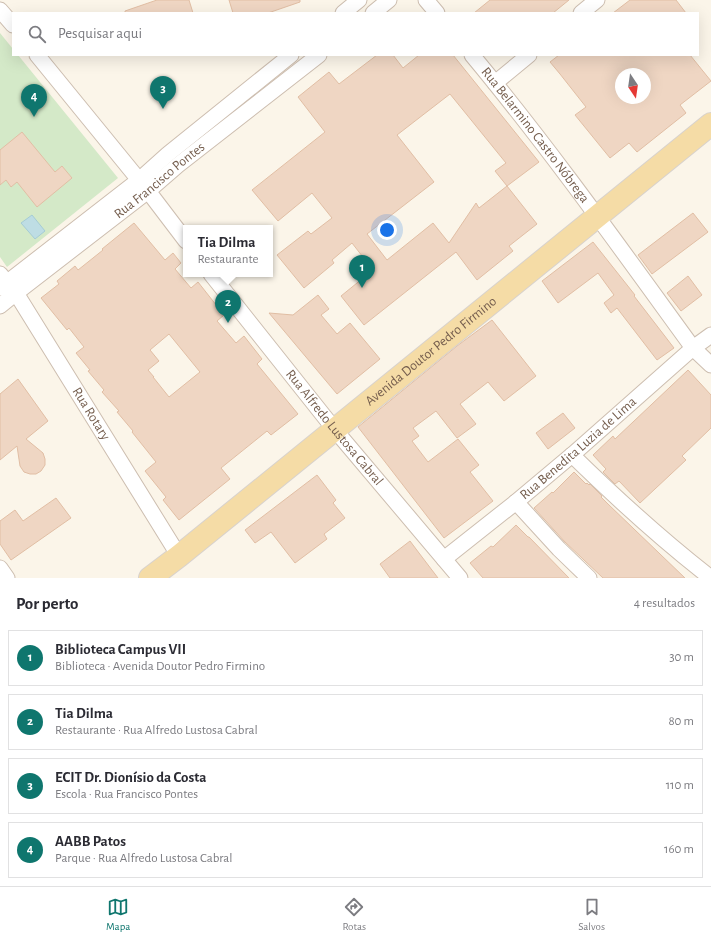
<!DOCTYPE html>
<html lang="pt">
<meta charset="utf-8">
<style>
body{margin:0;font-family:"Alegreya Sans",sans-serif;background:#f2f2f3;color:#2b2b33}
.compass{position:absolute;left:615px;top:68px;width:36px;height:36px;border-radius:50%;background:#fff;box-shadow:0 4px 16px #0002;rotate:167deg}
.you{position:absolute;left:387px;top:230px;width:14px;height:14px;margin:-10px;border:3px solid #fff;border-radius:50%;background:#1a73e8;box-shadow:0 0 0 6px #1a73e833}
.badge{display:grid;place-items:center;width:26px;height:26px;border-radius:50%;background:#0f766e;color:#fff;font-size:13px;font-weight:700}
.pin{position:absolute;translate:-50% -33px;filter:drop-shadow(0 1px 2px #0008)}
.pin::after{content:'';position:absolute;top:21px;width:14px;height:12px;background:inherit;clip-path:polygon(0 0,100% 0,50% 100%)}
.popup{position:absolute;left:183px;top:225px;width:90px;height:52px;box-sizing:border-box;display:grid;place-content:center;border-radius:0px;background:#fff;filter:drop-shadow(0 1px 3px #0005);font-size:13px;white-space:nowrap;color:#7c7c81}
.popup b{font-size:15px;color:#2b2b33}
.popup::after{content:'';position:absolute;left:50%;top:100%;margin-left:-8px;border:8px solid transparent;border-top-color:#fff}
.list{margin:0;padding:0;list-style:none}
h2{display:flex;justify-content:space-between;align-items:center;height:52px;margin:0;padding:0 16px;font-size:17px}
h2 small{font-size:13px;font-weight:400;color:#7c7c81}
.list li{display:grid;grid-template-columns:26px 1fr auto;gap:12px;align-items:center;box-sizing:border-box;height:56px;margin:0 8px 8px;padding:0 8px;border:1px solid #e1e1e2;border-radius:0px}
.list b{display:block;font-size:15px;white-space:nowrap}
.list p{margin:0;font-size:13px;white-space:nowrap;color:#7c7c81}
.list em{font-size:13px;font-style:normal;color:#7c7c81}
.icon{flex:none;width:22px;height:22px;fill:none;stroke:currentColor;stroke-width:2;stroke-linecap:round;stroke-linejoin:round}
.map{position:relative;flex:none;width:711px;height:578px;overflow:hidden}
.search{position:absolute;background:#fff;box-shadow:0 4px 16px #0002;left:12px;right:12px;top:12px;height:44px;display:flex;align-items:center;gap:10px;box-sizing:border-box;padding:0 14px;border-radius:0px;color:#7c7c81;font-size:15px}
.sheet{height:308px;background:#fff}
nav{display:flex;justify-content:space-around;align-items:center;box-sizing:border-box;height:56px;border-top:1px solid #e1e1e2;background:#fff;font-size:11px;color:#7c7c81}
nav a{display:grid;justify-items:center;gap:2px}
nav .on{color:#0f766e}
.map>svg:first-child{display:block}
.green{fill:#d4e9c8}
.water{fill:#bedde4;stroke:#a5ccd5}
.building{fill:#efd6c3;stroke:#e1bea4;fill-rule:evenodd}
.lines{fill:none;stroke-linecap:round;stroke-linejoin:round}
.street-casing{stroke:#cdbeb0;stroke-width:17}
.primary-casing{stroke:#d8d2cd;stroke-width:24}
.street{stroke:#fff;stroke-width:15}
.primary{stroke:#f5dca6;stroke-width:22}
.labels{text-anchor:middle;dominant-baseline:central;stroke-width:3;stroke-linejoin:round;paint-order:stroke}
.street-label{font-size:14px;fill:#755e4e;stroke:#fef9f0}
</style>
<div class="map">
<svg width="711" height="578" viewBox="0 0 711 578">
<rect width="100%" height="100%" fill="#fbf5e9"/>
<path class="green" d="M 0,33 L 13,49 L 13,55 L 18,55 L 118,178 L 7,267 L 0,257 Z"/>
<path class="water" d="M 32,215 L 45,231 L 35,239 L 21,223 Z"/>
<path class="building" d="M 157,0 L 189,0 L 193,13 L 125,13 L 125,11 Z
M 229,0 L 300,0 L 300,2 L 268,13 L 233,13 Z
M 490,0 L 569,0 L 553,13 L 474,13 Z
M 630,0 L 676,0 L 686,13 L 613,13 Z
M 377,55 L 393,55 L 403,68 L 419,55 L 453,55 L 539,162 L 507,186 L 537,224 L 509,246 L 513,251 L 477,280 L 456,252 L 364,325 L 341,296 L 373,270 L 352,243 L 332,260 L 334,263 L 304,288 L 277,255 L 308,231 L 311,234 L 332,218 L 312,193 L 278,221 L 252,190 L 325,132 L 298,97 L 329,72 L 339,84 ZM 450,94 L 506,163 L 495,171 L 507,186 L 479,208 L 476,203 L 449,243 L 433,223 L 387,260 L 367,234 L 434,182 L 397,135 Z
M 559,55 L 690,55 L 711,81 L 680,105 L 686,113 L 637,152 L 629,143 L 610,158 L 575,115 L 586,107 L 560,74 L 550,62 ZM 621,74 L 645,74 L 645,98 L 621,98 Z
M 22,132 L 55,172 L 62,166 L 72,178 L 37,207 L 17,182 L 11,187 L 6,180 L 0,185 L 0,150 Z
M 693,213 L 708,232 L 652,274 L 638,255 Z
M 134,223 L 165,260 L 173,253 L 181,263 L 175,269 L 191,288 L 198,282 L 224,315 L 217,321 L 236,343 L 244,336 L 262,359 L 257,364 L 298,414 L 271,435 L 267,431 L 221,468 L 230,479 L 179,520 L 163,500 L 166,497 L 145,471 L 156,462 L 132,432 L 133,431 L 117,412 L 119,411 L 102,392 L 104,390 L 88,371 L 90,370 L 76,353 L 84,347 L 69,328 L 67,330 L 41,298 L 59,284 L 57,281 L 75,266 L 78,270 L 103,250 L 102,249 ZM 169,334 L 200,372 L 169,397 L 153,377 L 154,377 L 148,370 L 159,361 L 150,350 Z
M 593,242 L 635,295 L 634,296 L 674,348 L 657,360 L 617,308 L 611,313 L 604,303 L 614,295 L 598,273 L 558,303 L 542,281 Z
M 688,276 L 702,295 L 681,311 L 667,293 Z
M 318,295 L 329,309 L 321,315 L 337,334 L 350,323 L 380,359 L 337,394 L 269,313 L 293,315 Z
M 492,320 L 536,376 L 504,401 L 488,382 L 460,404 L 476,424 L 457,438 L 436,411 L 413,428 L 419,436 L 412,441 L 428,462 L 458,439 L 479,465 L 470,472 L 493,501 L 444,538 L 358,427 L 457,346 Z
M 688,370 L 711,395 L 711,428 L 682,456 L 686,460 L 640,503 L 619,481 L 615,484 L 603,472 L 606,469 L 593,455 L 613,436 L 615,439 Z
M 18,379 L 48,421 L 26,439 L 43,453 L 45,459 L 45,465 L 41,471 L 36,474 L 30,474 L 24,472 L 20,466 L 17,446 L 0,460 L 0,394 Z
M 563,413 L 575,428 L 548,449 L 536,433 Z
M 574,472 L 586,484 L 587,483 L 589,485 L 590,484 L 602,496 L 601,497 L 608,504 L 685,578 L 603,578 L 565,542 L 534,508 L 552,492 L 553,493 Z
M 317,475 L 336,500 L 333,503 L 345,518 L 324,534 L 327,539 L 295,563 L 271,532 L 255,543 L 245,530 Z
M 56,498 L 71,518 L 11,560 L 0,544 L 0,521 L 15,510 L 23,521 Z
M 516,525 L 528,537 L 529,537 L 569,578 L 483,578 L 470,563 L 491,546 L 493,547 Z
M 410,541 L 419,553 L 438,578 L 390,578 L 380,564 Z"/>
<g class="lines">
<defs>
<g id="street">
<path d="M 426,0 L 437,13"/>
<path d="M 0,10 L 13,25"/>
<path d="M 343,13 L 359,0"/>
<path d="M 373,13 L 389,0"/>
<path d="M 581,13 L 597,0"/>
<path d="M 37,55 L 148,191 L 186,241"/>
<path id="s1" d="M 472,55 C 550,149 621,249 693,348 L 711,365"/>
<path d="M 495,83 L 529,55"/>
<path id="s2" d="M 0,274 L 16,293 L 179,556"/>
<path id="s3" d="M 211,274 L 335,430 L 460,578"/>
<path d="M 0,288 L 139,180 L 168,154 L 291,55"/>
<path id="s4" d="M 0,306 L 16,293 L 148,191 L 178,165 L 319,55"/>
<path d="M 572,455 C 616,498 662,540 711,578"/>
<path d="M 516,502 L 559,549 L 589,578"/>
<path id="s5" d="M 444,559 L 516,502 L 572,455 L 693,348 L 711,335"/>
<path d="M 0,568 L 7,578"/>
</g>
<g id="primary">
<path id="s6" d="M 150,578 L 179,556 L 711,124"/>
</g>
</defs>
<use href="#street" class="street-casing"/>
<use href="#primary" class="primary-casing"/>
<use href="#street" class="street"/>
<use href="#primary" class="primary"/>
</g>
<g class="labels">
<g class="street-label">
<text stroke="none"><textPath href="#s1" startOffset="102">Rua Belarmino Castro Nóbrega</textPath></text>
<text stroke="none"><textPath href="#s4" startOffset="203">Rua Francisco Pontes</textPath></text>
<text stroke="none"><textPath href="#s6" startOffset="361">Avenida Doutor Pedro Firmino</textPath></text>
<text stroke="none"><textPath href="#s2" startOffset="167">Rua Rotary</textPath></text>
<text stroke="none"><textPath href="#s3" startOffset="197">Rua Alfredo Lustosa Cabral</textPath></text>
<text stroke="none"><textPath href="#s5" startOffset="174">Rua Benedita Luzia de Lima</textPath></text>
</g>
</g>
</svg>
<svg class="compass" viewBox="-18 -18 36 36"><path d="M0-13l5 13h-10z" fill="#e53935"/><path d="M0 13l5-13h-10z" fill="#7c7c81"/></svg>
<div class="you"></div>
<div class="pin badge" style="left:362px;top:288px">1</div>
<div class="pin badge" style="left:228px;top:323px">2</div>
<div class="popup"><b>Tia Dilma</b>Restaurante</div>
<div class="pin badge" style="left:163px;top:109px">3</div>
<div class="pin badge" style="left:34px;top:117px">4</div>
<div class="search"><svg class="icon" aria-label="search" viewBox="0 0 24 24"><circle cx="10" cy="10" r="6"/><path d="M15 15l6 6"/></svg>Pesquisar aqui</div>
</div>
<section class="sheet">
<h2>Por perto<small>4 resultados</small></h2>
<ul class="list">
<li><span class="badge">1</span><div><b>Biblioteca Campus VII</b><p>Biblioteca · Avenida Doutor Pedro Firmino</p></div><em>30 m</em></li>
<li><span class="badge">2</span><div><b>Tia Dilma</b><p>Restaurante · Rua Alfredo Lustosa Cabral</p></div><em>80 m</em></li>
<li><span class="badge">3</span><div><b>ECIT Dr. Dionísio da Costa</b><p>Escola · Rua Francisco Pontes</p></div><em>110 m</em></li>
<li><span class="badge">4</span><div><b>AABB Patos</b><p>Parque · Rua Alfredo Lustosa Cabral</p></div><em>160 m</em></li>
</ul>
</section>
<nav>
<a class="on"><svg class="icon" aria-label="map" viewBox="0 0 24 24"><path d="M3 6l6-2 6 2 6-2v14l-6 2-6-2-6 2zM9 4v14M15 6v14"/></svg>Mapa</a>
<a><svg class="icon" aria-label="directions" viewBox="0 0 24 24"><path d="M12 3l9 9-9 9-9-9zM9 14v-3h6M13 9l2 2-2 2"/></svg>Rotas</a>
<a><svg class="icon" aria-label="saved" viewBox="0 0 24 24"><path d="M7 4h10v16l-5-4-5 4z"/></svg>Salvos</a>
</nav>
